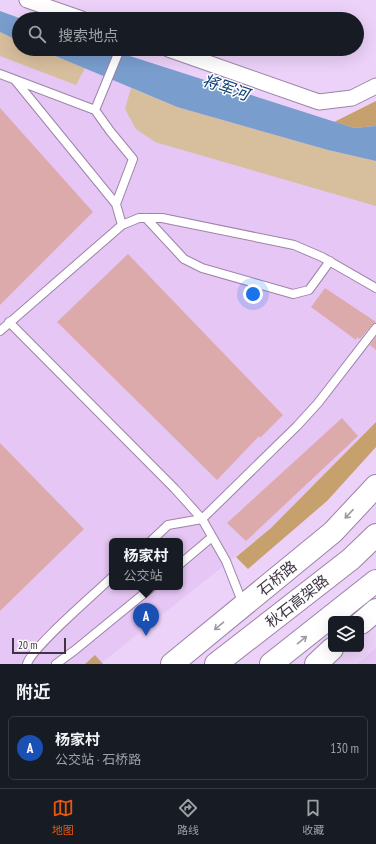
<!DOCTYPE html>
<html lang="zh">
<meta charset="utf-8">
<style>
body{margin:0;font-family:"PT Sans Narrow","Noto Sans SC",sans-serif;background:#20242c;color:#f1f3f6}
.controls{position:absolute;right:12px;bottom:12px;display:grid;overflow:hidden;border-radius:6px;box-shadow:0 4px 16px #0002}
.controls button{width:36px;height:36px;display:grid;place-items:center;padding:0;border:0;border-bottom:1px solid #363941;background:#171b24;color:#f1f3f6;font:20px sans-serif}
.scale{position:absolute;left:12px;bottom:10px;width:54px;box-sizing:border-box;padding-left:4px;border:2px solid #3e3443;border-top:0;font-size:11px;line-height:14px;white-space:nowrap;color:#3e3443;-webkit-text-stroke:3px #fdfdfd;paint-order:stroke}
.you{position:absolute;left:253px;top:294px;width:14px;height:14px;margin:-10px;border:3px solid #fff;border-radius:50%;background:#1a73e8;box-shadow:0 0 0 6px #1a73e833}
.badge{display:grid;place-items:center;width:26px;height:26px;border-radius:50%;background:#ea580c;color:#fff;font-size:13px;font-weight:700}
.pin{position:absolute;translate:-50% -33px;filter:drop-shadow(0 1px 2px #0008)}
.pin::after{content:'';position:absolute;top:21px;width:14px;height:12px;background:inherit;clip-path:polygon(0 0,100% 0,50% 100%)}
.popup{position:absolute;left:109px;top:538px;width:74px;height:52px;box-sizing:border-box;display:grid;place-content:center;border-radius:6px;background:#171b24;filter:drop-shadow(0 1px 3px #0005);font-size:13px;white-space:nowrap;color:#9ea1a6}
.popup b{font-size:15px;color:#f1f3f6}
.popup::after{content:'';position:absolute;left:50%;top:100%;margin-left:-8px;border:8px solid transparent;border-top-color:#171b24}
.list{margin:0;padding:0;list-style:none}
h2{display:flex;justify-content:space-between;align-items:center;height:52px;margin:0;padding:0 16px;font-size:17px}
h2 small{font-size:13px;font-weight:400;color:#9ea1a6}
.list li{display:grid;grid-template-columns:26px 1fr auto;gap:12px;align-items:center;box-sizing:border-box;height:64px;margin:0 8px 8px;padding:0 8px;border:1px solid #363941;border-radius:6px}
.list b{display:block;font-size:15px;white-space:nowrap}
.list p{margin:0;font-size:13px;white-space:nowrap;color:#9ea1a6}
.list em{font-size:13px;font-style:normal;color:#9ea1a6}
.icon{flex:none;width:22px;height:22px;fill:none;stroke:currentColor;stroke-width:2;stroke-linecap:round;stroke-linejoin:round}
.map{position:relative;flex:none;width:376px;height:664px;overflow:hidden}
.search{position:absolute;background:#171b24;box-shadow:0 4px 16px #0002;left:12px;right:12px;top:12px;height:44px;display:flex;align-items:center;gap:10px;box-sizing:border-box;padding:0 14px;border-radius:22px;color:#9ea1a6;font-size:15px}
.sheet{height:124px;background:#171b24}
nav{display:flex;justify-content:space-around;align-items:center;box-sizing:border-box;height:56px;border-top:1px solid #363941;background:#171b24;font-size:11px;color:#9ea1a6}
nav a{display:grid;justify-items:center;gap:2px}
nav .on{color:#ea580c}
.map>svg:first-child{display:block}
.built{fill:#e6c6f4;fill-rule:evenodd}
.green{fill:#d7be9d}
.forest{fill:#c6a16d}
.water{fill:#799ece}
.building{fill:#ddaaac}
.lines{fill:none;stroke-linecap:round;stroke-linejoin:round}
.service-casing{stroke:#9d83a8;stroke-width:10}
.minor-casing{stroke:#9d83a8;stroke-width:17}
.primary-casing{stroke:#9d83a8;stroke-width:24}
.trunk-casing{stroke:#9d83a8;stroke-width:24}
.service{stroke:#fff;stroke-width:8}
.minor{stroke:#fff;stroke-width:15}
.primary{stroke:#fff;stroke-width:22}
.trunk{stroke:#fff;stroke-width:22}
.oneway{stroke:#9e9aa1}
.labels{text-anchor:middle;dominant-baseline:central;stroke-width:3;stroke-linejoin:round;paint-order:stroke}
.street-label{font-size:15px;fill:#3e3443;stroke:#fdfdfd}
.water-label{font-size:16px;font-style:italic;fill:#083b75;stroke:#fdfdfd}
</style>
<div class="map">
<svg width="376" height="664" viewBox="0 0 376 664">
<rect width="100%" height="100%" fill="#ecd1f8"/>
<path class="built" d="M 0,32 L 19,49 L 39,49 L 177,107 L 328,150 L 376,161 L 376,422 L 271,528 L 100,664 L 1,664 L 0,663 ZM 112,541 L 180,541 L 180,587 L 112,587 Z
M 376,648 L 376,664 L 357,664 Z"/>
<path class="green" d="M 0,32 L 19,40 L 19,49 L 40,49 L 85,68 L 76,85 L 0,56 Z
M 131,88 L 177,107 L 328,150 L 376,161 L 376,206 L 155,142 L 136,129 L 125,109 Z"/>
<path class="forest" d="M 376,101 L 376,126 L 354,128 L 334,122 Z
M 376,422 L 376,447 L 327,501 L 248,569 L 236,557 L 271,528 Z
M 95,655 L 103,664 L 85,664 Z"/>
<path class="water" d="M 0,11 L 22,19 L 19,19 L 19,41 L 0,32 Z
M 39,49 L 108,49 L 354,128 L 376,126 L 376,161 L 328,150 L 177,107 Z"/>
<path class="building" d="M 0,108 L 93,212 L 0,305 Z
M 128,254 L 283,415 L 260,438 L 259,436 L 217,480 L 57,322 Z
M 325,288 L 376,322 L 372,325 L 360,339 L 357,337 L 356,340 L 311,307 Z
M 376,337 L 376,350 L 370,345 Z
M 342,418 L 358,436 L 246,541 L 227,523 Z
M 0,443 L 84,529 L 0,611 Z"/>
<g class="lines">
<defs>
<path id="service" d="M 0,74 L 95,110 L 110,131 L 133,159 L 116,204 L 122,225
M 15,80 L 116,204
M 95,110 L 120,49
M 146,218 L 184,259 L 202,268 L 293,294 L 309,290 L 330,261
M 9,322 L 175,489 L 202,519 L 226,561 L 243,604
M 0,331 L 122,225 L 139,218 L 162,218 L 294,245 L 322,257 L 376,288
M 151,541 L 168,525 L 202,519 L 297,426 L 318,403 L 376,328
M 180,564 L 212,537
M 27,664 C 32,647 96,593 112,577
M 56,664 L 75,650 L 152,587"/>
<path id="minor" d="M 27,0 L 82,19
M 168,49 L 319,102 L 352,98 L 376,86"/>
<path id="primary" d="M 172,664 L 333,532 L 376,486"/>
<path id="trunk" d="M 361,623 L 376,610
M 216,664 L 351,559 L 376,535
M 271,664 L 376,581
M 316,664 L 332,649"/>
</defs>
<use href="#service" class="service-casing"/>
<use href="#minor" class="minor-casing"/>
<use href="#primary" class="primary-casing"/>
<use href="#trunk" class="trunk-casing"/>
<use href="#service" class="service"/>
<use href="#minor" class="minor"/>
<use href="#primary" class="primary"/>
<use href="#trunk" class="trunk"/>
</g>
<defs><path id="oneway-shaft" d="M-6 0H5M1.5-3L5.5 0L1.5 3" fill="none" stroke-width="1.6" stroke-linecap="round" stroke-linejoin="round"/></defs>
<g class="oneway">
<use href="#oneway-shaft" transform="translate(349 514) rotate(133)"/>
<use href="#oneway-shaft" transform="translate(219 626) rotate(140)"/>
<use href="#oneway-shaft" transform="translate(302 640) rotate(-39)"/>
</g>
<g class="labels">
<g class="street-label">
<text transform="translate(277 578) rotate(-39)">石桥路</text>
<text transform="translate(297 601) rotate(-38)">秋石高架路</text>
</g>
<g class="water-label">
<text transform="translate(226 87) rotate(19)">将军河</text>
</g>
</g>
</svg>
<div class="controls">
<button><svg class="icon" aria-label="layers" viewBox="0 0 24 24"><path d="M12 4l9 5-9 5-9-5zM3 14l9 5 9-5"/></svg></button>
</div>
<div class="scale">20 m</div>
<div class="you"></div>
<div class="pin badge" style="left:146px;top:636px;background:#1a4fb4">A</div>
<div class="popup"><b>杨家村</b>公交站</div>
<div class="search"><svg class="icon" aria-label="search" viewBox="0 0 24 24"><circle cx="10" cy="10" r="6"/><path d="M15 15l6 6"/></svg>搜索地点</div>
</div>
<section class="sheet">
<h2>附近<small></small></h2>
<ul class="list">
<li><span class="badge" style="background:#1a4fb4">A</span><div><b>杨家村</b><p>公交站 · 石桥路</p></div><em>130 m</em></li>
</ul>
</section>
<nav>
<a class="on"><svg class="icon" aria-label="map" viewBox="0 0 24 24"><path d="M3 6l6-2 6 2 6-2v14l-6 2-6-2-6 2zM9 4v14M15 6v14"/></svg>地图</a>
<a><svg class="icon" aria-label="directions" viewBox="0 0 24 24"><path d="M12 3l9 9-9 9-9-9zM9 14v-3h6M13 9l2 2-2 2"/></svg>路线</a>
<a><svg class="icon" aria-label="saved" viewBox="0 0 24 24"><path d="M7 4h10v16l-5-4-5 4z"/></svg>收藏</a>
</nav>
